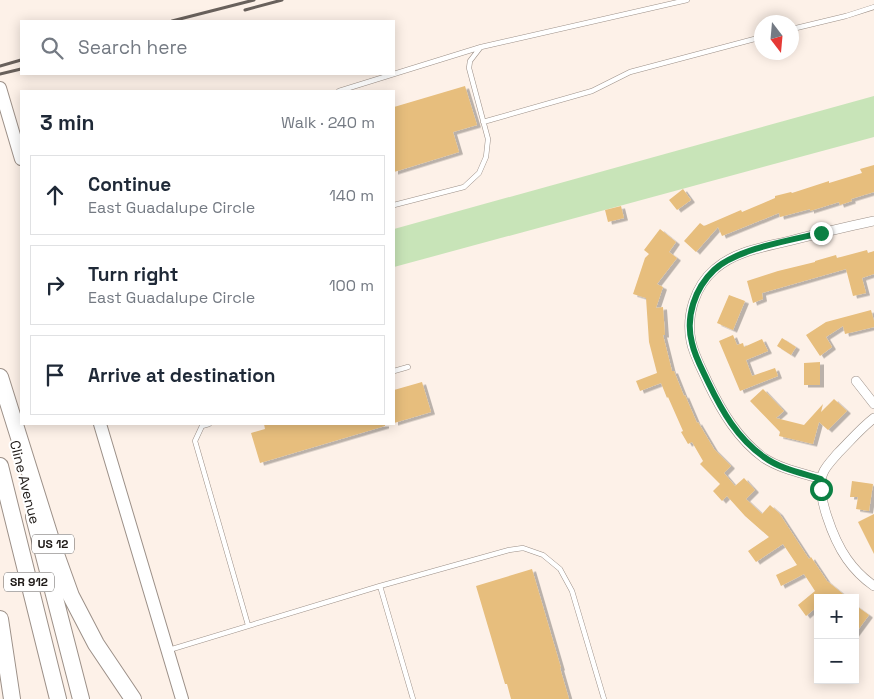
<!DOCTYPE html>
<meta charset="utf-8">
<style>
body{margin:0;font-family:"Space Grotesk",sans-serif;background:#f2f2f3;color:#1f2937}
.controls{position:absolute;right:15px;bottom:15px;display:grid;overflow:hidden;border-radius:0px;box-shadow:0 2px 12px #0003}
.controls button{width:45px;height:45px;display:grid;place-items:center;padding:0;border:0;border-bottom:1px solid #e0e1e3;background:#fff;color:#1f2937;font:25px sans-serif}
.compass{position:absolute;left:754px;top:15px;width:45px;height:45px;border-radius:50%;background:#fff;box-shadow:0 2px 12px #0003;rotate:164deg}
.stop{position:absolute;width:15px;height:15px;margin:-11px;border:4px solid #0b8043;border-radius:50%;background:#fff}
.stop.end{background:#0b8043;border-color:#fff;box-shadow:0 1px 5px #0008}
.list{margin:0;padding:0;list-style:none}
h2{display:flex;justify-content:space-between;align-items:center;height:65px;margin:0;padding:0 20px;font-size:21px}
h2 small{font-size:16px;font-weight:400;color:#747a83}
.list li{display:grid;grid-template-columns:32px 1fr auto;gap:15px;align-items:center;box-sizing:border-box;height:80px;margin:0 10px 10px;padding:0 10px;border:1px solid #e0e1e3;border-radius:0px}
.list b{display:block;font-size:19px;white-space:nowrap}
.list p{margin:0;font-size:16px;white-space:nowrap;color:#747a83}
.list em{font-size:16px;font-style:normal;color:#747a83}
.icon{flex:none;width:28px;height:28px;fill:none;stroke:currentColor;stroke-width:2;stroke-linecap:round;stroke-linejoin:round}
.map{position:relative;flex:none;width:874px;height:699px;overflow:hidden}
.search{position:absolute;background:#fff;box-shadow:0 2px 12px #0003;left:20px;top:20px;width:375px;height:55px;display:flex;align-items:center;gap:12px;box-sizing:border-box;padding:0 18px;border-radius:0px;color:#747a83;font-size:19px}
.panel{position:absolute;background:#fff;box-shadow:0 2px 12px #0003;left:20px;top:90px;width:375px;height:335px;border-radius:0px}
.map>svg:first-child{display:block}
.grass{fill:#c8e4b8}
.building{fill:#e7be7d;filter:url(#shadow)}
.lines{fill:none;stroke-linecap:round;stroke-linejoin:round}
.service-casing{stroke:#9c9088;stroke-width:5.5}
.minor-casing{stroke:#9c9088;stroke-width:10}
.secondary-casing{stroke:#9c9088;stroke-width:14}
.motorway-casing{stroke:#9c9088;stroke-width:18}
.service{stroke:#fff;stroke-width:4.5}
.minor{stroke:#fff;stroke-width:9}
.secondary{stroke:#fff;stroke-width:12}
.motorway{stroke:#fff;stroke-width:16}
.rail{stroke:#69615c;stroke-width:3}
.route{stroke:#0b8043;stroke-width:6}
.labels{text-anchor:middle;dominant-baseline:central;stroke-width:4;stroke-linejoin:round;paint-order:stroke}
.shield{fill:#fff;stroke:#625f5d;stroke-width:1}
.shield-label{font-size:12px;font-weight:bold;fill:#1f1a17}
.street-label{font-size:14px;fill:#1f1a17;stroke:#fff}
</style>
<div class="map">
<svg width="874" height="699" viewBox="0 0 874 699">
<defs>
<filter id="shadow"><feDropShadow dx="4" dy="2.5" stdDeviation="0" flood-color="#0004"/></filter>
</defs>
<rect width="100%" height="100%" fill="#fdf1e8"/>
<path class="grass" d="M 874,96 L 874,137 L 394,267 L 394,229 Z"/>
<path class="building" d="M 465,86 L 477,125 L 453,132 L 459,152 L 394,172 L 394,107 Z
M 874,165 L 874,192 L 851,199 L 852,201 L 840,205 L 839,202 L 810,211 L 810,209 L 780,217 L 779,213 L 722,236 L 718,227 L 696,252 L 684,241 L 700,223 L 704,226 L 741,210 L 742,212 L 775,198 L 775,196 L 791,192 L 792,193 L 829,181 L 829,183 L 862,173 L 860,169 Z
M 683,189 L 691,200 L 677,210 L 669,200 Z
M 621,206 L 624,218 L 608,222 L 605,210 Z
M 660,229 L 676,242 L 669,252 L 677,258 L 657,284 L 663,287 L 656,308 L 663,307 L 665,335 L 663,335 L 672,371 L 674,371 L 684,396 L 685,395 L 697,423 L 698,422 L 714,449 L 731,466 L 724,473 L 735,486 L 744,478 L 755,490 L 746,499 L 762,514 L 770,505 L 779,513 L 809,559 L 811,557 L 827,581 L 848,598 L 818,598 L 818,606 L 806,616 L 798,605 L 815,591 L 804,574 L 781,586 L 776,575 L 797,565 L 783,544 L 756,562 L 748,551 L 769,537 L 745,516 L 727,496 L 722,501 L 713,491 L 720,484 L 700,464 L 703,461 L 692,442 L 688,444 L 681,432 L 683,431 L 668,397 L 667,398 L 661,383 L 640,391 L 636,381 L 657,373 L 649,342 L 646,298 L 633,294 L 645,258 L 649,254 L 644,250 Z
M 867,250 L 868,253 L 874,251 L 874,274 L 862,278 L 866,293 L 853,296 L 846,269 L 762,293 L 763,299 L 753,303 L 747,281 L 778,271 L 815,262 L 815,261 L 836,255 L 837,258 Z
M 729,295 L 745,301 L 733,330 L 717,323 Z
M 871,310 L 874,321 L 874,327 L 845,334 L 843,326 L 826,337 L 832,347 L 820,356 L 806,335 L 826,322 Z
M 733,335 L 737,345 L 743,343 L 744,347 L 762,339 L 768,351 L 746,360 L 752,376 L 775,368 L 778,376 L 740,391 L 719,341 Z
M 782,338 L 796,347 L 791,355 L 777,346 Z
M 820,362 L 820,385 L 804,385 L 804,363 Z
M 422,382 L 431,412 L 394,423 L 394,390 Z
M 763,389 L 784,411 L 776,418 L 804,425 L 823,404 L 821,412 L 834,399 L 847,411 L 828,430 L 819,422 L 813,444 L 779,436 L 780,432 L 750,401 Z
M 264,424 L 385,424 L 385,426 L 260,463 L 251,433 L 265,429 Z
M 852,481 L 873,484 L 869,511 L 856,509 L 858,497 L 850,497 Z
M 874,514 L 874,554 L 858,522 Z
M 532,569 L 561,668 L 560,668 L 569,699 L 511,699 L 507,684 L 505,684 L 476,586 Z
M 855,605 L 869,615 L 855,634 Z"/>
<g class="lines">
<defs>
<path id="service" d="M 792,29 L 846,16 L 874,7
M 339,91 L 481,47 L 687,0
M 483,122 L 592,91 L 630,72 L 762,37
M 394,205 L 464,187 L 479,173 L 486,157 L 488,139 L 469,68 L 470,61 L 480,48
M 394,371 L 408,367
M 209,424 L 202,426 L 195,441 L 248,625
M 380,586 L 509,550 L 523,548 L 543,555 L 560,569 L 572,591 L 604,699
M 169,650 L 380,586 L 413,699"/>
<path id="minor" d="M 856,381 L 874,404
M 874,418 C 861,428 850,441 838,453 C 833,459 827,465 824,471 C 813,491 835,542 847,559 C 854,569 864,579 874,586
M 821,479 C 802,473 781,469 764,458 C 738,439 722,412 708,383 C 702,369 694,356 691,341 C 686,315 695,286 715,269 C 735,251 765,247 789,241 C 817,234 846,227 874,221"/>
<path id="secondary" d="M 0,88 L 21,159
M 100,424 L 182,699"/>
<path id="motorway" d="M 0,377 L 53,546 L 71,596 L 96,644 L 133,699
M 0,466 L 58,699
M 34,517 L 81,699
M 0,619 L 12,699"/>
</defs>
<use href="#service" class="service-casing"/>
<use href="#minor" class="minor-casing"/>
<use href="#secondary" class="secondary-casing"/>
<use href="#motorway" class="motorway-casing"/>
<use href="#service" class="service"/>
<use href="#minor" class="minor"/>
<use href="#secondary" class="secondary"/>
<use href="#motorway" class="motorway"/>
<path class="rail" d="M 245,10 L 282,0
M 172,21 L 254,0
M 0,66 L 21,60
M 0,74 L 21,69"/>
</g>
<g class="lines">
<path class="route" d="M 821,233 C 791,240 736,249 714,270 C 695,288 685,317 692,343 C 695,357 702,369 708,382 C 722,411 737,438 764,457 C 780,469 802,473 821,479 L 821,489"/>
</g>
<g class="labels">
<g class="shield">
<rect x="32" y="534.5" width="42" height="19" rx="4"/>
<rect x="4" y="572.5" width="50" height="19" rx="4"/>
</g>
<g class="shield-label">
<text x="53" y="544">US 12</text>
<text x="29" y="582">SR 912</text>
</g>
<g class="street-label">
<text transform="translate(25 482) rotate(76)">Cline Avenue</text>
</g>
</g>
</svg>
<div class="controls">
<button>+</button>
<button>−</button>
</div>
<svg class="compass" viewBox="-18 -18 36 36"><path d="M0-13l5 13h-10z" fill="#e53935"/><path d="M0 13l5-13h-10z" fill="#747a83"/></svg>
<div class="stop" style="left:821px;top:489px"></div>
<div class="stop end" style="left:821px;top:233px"></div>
<div class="search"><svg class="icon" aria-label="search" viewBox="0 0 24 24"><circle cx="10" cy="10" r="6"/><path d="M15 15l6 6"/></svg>Search here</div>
<section class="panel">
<h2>3 min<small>Walk · 240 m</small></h2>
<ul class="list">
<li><svg class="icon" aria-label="ahead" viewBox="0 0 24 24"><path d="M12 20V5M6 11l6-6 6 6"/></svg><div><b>Continue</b><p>East Guadalupe Circle</p></div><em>140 m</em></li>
<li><svg class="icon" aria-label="right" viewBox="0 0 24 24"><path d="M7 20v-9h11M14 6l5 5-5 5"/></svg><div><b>Turn right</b><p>East Guadalupe Circle</p></div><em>100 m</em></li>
<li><svg class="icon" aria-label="arrive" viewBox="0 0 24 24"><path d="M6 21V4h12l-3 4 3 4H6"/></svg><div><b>Arrive at destination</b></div></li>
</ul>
</section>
</div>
